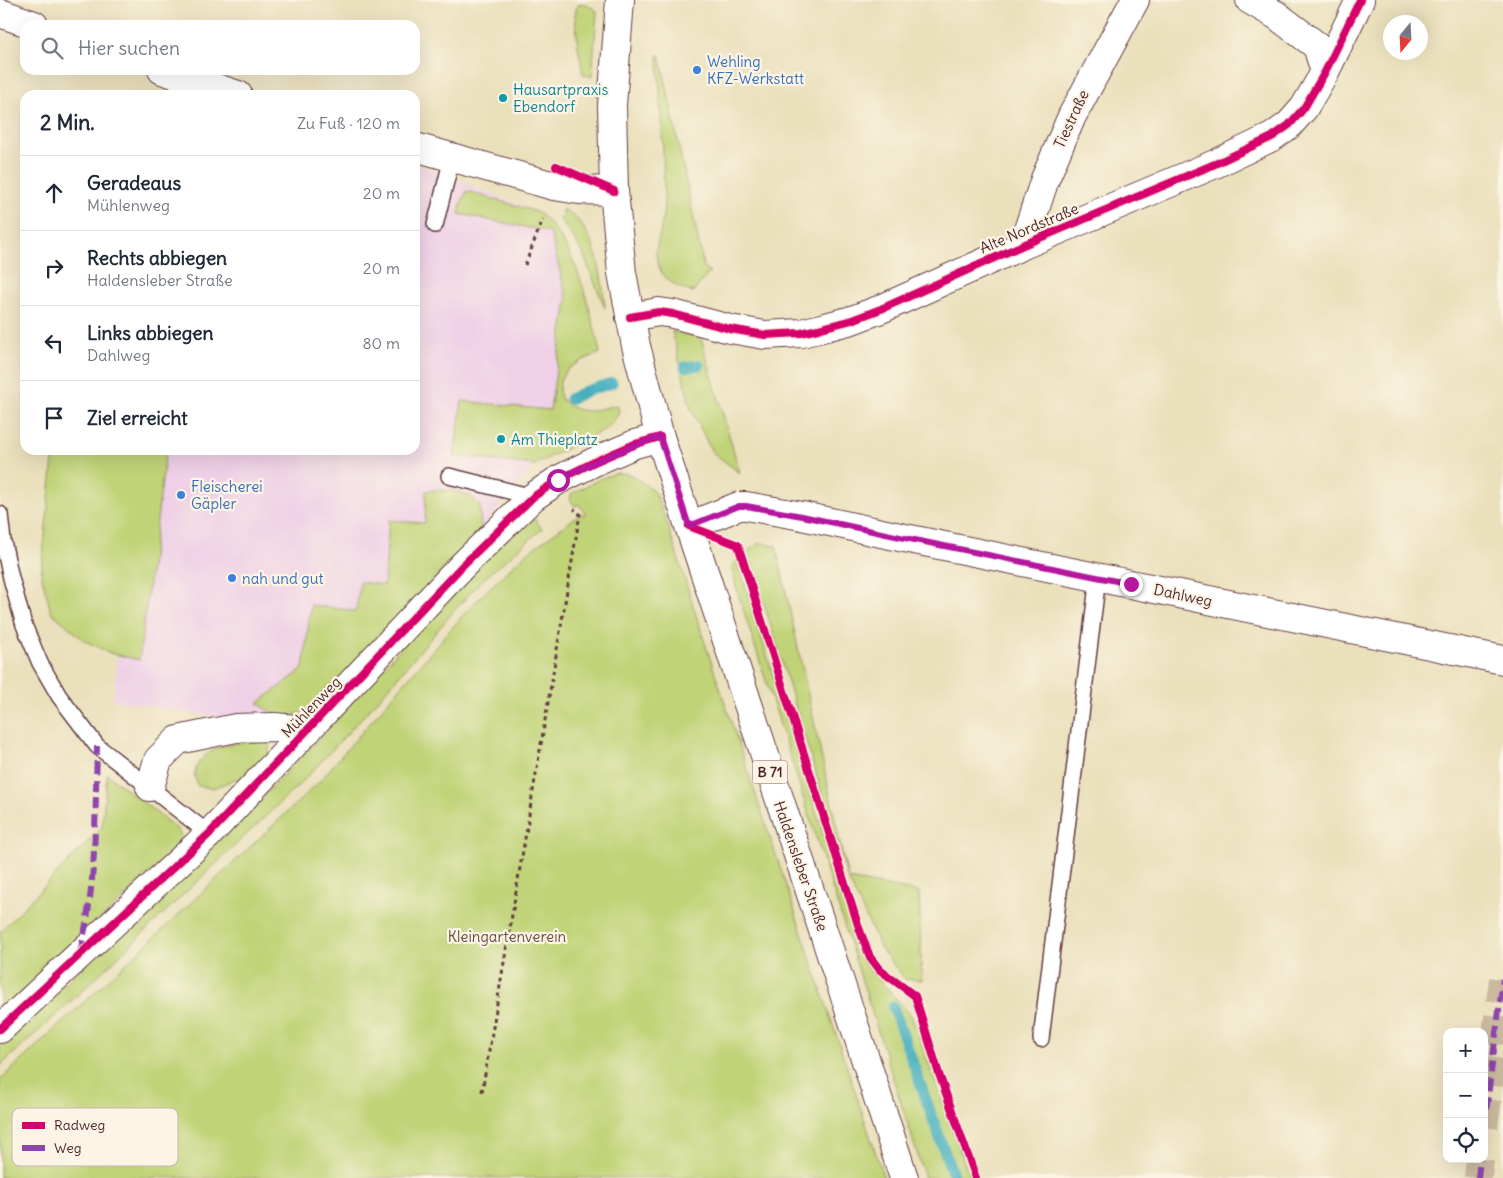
<!DOCTYPE html>
<html lang="de">
<meta charset="utf-8">
<style>
body{margin:0;font-family:Delius,sans-serif;background:#f2f2f3;color:#1f2937}
.controls{position:absolute;right:15px;bottom:15px;display:grid;overflow:hidden;border-radius:10px;box-shadow:0 5px 20px #0002}
.controls button{width:45px;height:45px;display:grid;place-items:center;padding:0;border:0;border-bottom:1px solid #e0e1e3;background:#fff;color:#1f2937;font:25px sans-serif}
.compass{position:absolute;left:1383px;top:15px;width:45px;height:45px;border-radius:50%;background:#fff;box-shadow:0 5px 20px #0002;rotate:198deg}
.stop{position:absolute;width:15px;height:15px;margin:-11px;border:4px solid #b5179e;border-radius:50%;background:#fff}
.stop.end{background:#b5179e;border-color:#fff;box-shadow:0 1px 5px #0008}
.list{margin:0;padding:0;list-style:none}
h2{display:flex;justify-content:space-between;align-items:center;height:65px;margin:0;padding:0 20px;font-size:21px}
h2 small{font-size:16px;font-weight:400;color:#747a83}
.list li{display:grid;grid-template-columns:32px 1fr auto;gap:15px;align-items:center;box-sizing:border-box;height:75px;padding:0 20px;border-top:1px solid #e0e1e3}
.list b{display:block;font-size:19px;white-space:nowrap}
.list p{margin:0;font-size:16px;white-space:nowrap;color:#747a83}
.list em{font-size:16px;font-style:normal;color:#747a83}
.icon{flex:none;width:28px;height:28px;fill:none;stroke:currentColor;stroke-width:2;stroke-linecap:round;stroke-linejoin:round}
.map{position:relative;flex:none;width:1503px;height:1178px;overflow:hidden}
.search{position:absolute;background:#fff;box-shadow:0 5px 20px #0002;left:20px;top:20px;width:400px;height:55px;display:flex;align-items:center;gap:12px;box-sizing:border-box;padding:0 18px;border-radius:15px;color:#747a83;font-size:19px}
.panel{position:absolute;background:#fff;box-shadow:0 5px 20px #0002;left:20px;top:90px;width:400px;height:365px;border-radius:15px}
.map>svg:first-child{display:block}
.built{fill:#efd0e6}
.green{fill:#c0d377;stroke:#857951}
.lines{fill:none;stroke-linecap:round;stroke-linejoin:round}
.stream{stroke:#3eadbc;stroke-width:11}
.minor-tunnel{stroke:#cab99f;stroke-width:28;stroke-dasharray:28 14;stroke-linecap:butt}
.service-casing{stroke:#623c41;stroke-width:18}
.minor-casing{stroke:#623c41;stroke-width:30}
.primary-casing{stroke:#623c41;stroke-width:30}
.path{stroke:#623c41;stroke-width:3;stroke-dasharray:4 4;stroke-linecap:butt}
.service{stroke:#fff;stroke-width:15}
.minor{stroke:#fff;stroke-width:28}
.primary{stroke:#fff;stroke-width:28}
.quiet{stroke:#8e44ad;stroke-width:6;stroke-dasharray:12 6;stroke-linecap:butt}
.cycleway-casing{stroke:#fcf5e5;stroke-width:11}
.cycleway{stroke:#d6006c;stroke-width:8}
.route{stroke:#b5179e;stroke-width:6}
.shop-dot{fill:#3f7fe0;stroke:#fcf5e5;stroke-width:2}
.culture-dot{fill:#0f9aa8;stroke:#fcf5e5;stroke-width:2}
.labels{text-anchor:middle;dominant-baseline:central;stroke-width:4.5;stroke-linejoin:round;paint-order:stroke}
.shield{fill:#fcf5e5;stroke:#7f5f63;stroke-width:1}
.shield-label{font-size:14px;font-weight:bold;fill:#4a1f2b}
.shop-label{font-size:15px;fill:#366cbe;stroke:#fcf5e5;text-anchor:start}
.culture-label{font-size:15px;fill:#0d838f;stroke:#fcf5e5;text-anchor:start}
.street-label{font-size:15px;fill:#4a1f2b;stroke:#fcf5e5}
.park-label{font-size:15px;fill:#684c3e;stroke:#fcf5e5}
.key{fill:#fcf5e5;stroke:#c7b5ad;stroke-width:1}
.key-label{font-size:14px;fill:#4a1f2b}
</style>
<div class="map">
<svg width="1503" height="1178" viewBox="0 0 1503 1178">
<rect width="100%" height="100%" fill="#fcf5e5"/>
<filter id="ink" filterUnits="userSpaceOnUse"><feTurbulence type="fractalNoise" baseFrequency=".02" numOctaves="2"/><feDisplacementMap in="SourceGraphic" scale="10" xChannelSelector="R" yChannelSelector="G"/><feConvolveMatrix kernelMatrix="1 2 1 2 8 2 1 2 1" color-interpolation-filters="sRGB"/></filter>
<filter id="wash" filterUnits="userSpaceOnUse"><feTurbulence type="fractalNoise" baseFrequency=".0096" numOctaves="4" result="noise"/><feDisplacementMap in="SourceGraphic" scale="20" xChannelSelector="R" yChannelSelector="G"/><feGaussianBlur stdDeviation="1.12" result="paint"/><feColorMatrix in="noise" values="0 0 0 0 0 0 0 0 0 0 0 0 0 0 0 0 0 1.4 0 .05"/><feComposite in="paint" operator="in"/></filter>
<g filter="url(#wash)">
<rect width="100%" height="100%" fill="#eae0bc"/>
<path class="built" d="M 415,163 L 537,212 L 562,240 L 578,273 L 588,301 L 600,353 L 576,363 L 568,369 L 559,384 L 561,399 L 579,410 L 592,410 L 617,405 L 619,411 L 617,416 L 608,428 L 534,465 L 481,529 L 316,704 L 247,722 L 113,700 L 143,450 L 415,450 Z"/>
<path class="green" d="M 580,3 L 588,5 L 597,11 L 592,77 L 583,74 L 578,47 L 575,15 L 576,9 Z
M 658,55 L 660,55 L 704,268 L 710,272 L 693,292 C 678,288 664,281 658,265 C 653,252 659,241 661,228 C 663,218 664,207 664,197 C 664,150 660,102 658,55 Z
M 467,191 L 537,212 C 576,240 590,309 600,353 C 579,362 552,370 561,399 C 581,417 593,410 617,405 L 619,411 L 617,416 L 608,428 L 534,465 L 454,456 L 462,401 L 550,410 L 567,300 L 550,232 L 459,214 L 461,203 Z
M 563,209 C 596,226 602,274 605,308 L 582,251 L 560,219 Z
M 672,331 L 701,338 L 740,473 L 712,452 L 691,409 Z
M 54,450 L 166,450 L 139,660 L 110,653 L 85,641 L 51,612 L 41,574 Z
M 617,473 L 629,474 L 651,488 L 657,497 L 668,526 L 705,643 L 884,1178 L 0,1178 L 0,1080 L 159,933 L 317,784 L 471,606 L 523,556 L 580,514 L 586,515 L 579,504 L 575,506 L 570,499 L 571,494 L 602,478 Z
M 434,490 L 455,491 L 471,496 L 480,505 L 481,529 L 316,704 L 301,713 L 278,718 L 258,703 L 303,669 L 311,605 L 356,611 L 360,582 L 384,585 L 389,520 L 425,523 L 426,491 Z
M 535,519 L 542,529 L 481,581 L 452,613 L 380,698 L 306,778 L 81,992 L 0,1066 L 0,1045 L 262,797 L 328,729 L 387,663 L 498,546 Z
M 759,543 L 776,546 L 848,879 L 919,892 L 922,980 L 905,979 L 881,949 L 848,879 L 748,551 Z
M 737,560 L 864,963 L 911,1015 L 970,1178 L 925,1178 L 736,587 L 732,565 Z
M 264,741 L 270,742 L 268,754 L 257,767 L 242,777 L 213,788 L 198,786 C 194,778 193,772 198,764 C 212,742 240,743 264,741 Z
M 107,774 L 178,830 L 181,835 L 179,845 L 0,1015 L 0,932 L 102,827 Z"/>
<g class="lines">
<path class="stream" d="M 685,367 L 699,365
M 570,399 L 586,391 L 612,383
M 893,1007 L 954,1178"/>
</g>
</g>
<g filter="url(#ink)">
<g class="lines">
<path class="minor-tunnel" d="M 1484,1127 L 1503,979
M 1478,1178 L 1480,1159"/>
<defs>
<path id="service" d="M 435,225 L 452,158
M 449,476 L 533,497
M 0,514 L 3,541 L 11,578 L 24,625 L 40,663 L 59,696 L 97,746 L 209,834
M 1041,1039 L 1098,577"/>
<path id="minor" d="M 1250,0 L 1276,15 L 1317,46 L 1325,72
M 0,13 L 34,25
M 162,70 L 238,95
M 415,147 L 554,186 L 579,190 L 614,191
M 1023,245 L 1045,179 L 1072,116 L 1135,0
M 630,317 L 659,312 L 673,314 L 730,329 L 765,335 L 801,333 L 818,329 L 852,320 L 881,309 L 1023,245 L 1215,164 L 1272,137 L 1289,125 L 1304,108 L 1325,72 L 1360,0
M 689,526 L 739,506 L 746,506 L 802,516 L 900,537 L 1503,660
M 150,787 L 158,760 L 178,740 L 236,728 L 274,727 L 308,730
M 0,1029 L 209,834 L 463,565 L 533,497 L 558,480 L 596,461 L 635,444 L 660,437"/>
<path id="primary" d="M 620,0 L 612,105 L 614,191 L 622,273 L 636,346 L 660,437 L 689,526 L 852,1018 L 904,1178"/>
</defs>
<use href="#service" class="service-casing"/>
<use href="#minor" class="minor-casing"/>
<use href="#primary" class="primary-casing"/>
<path class="path" d="M 525,265 L 543,219
M 292,451 L 292,450
M 482,1092 L 580,514 L 574,509"/>
<use href="#service" class="service"/>
<use href="#minor" class="minor"/>
<use href="#primary" class="primary"/>
<path class="quiet" d="M 80,952 C 97,885 95,815 97,746
M 1484,1127 L 1503,979
M 1478,1178 L 1480,1159"/>
<defs>
<path id="cycleway" d="M 556,166 L 614,191
M 630,317 L 659,312 L 673,314 L 730,329 L 765,335 L 801,333 L 818,329 L 852,320 L 881,309 L 1023,245 L 1215,164 L 1272,137 L 1289,125 L 1304,108 L 1325,72 L 1360,0
M 689,526 L 738,545 L 859,928 L 870,957 L 880,970 L 915,996 L 939,1074 L 976,1178
M 0,1029 L 209,834 L 463,565 L 533,497 L 558,480 L 596,461 L 635,444 L 660,437"/>
</defs>
<use href="#cycleway" class="cycleway-casing"/>
<use href="#cycleway" class="cycleway"/>
</g>
</g>
<g class="lines" filter="url(#ink)">
<path class="route" d="M 558,480 C 592,463 624,448 660,437 L 689,526 L 739,506 L 746,506 L 802,516 L 900,537 L 1131,584"/>
</g>
<g class="shop-dot">
<circle cx="697" cy="70" r="5"/>
<circle cx="181" cy="495" r="5"/>
<circle cx="232" cy="578" r="5"/>
</g>
<g class="culture-dot">
<circle cx="503" cy="98" r="5"/>
<circle cx="501" cy="439" r="5"/>
</g>
<g class="labels">
<rect class="shield" x="752.5" y="760.5" width="35" height="23" rx="4"/>
<g class="shield-label">
<text x="770" y="772">B 71</text>
</g>
<g class="shop-label">
<text x="707" y="61">Wehling<tspan x="707" dy="17">KFZ-Werkstatt</tspan></text>
<text x="191" y="486">Fleischerei<tspan x="191" dy="17">Gäpler</tspan></text>
<text x="242" y="578">nah und gut</text>
</g>
<g class="culture-label">
<text x="513" y="89">Hausartpraxis<tspan x="513" dy="17">Ebendorf</tspan></text>
<text x="511" y="439">Am Thieplatz</text>
</g>
<g class="street-label">
<text transform="translate(1071 119) rotate(-65)">Tiestraße</text>
<text transform="translate(1029 228) rotate(-23)">Alte Nordstraße</text>
<text transform="translate(1183 595) rotate(12)">Dahlweg</text>
<text transform="translate(311 707) rotate(-46)">Mühlenweg</text>
<text transform="translate(801 866) rotate(71)">Haldensleber Straße</text>
</g>
<g class="park-label">
<text x="507" y="936">Kleingartenverein</text>
</g>
</g>
<rect x="12" y="1108" width="166" height="58" rx="8" class="key"/>
<rect x="22" y="1122" width="23" height="7" fill="#d6006c"/>
<rect x="22" y="1145" width="23" height="6" fill="#8e44ad"/>
<g class="key-label">
<text x="54" y="1130">Radweg</text>
<text x="54" y="1153">Weg</text>
</g>
</svg>
<div class="controls">
<button>+</button>
<button>−</button>
<button><svg class="icon" aria-label="locate" viewBox="0 0 24 24"><circle cx="12" cy="12" r="6"/><path d="M12 2v4M12 18v4M2 12h4M18 12h4"/></svg></button>
</div>
<svg class="compass" viewBox="-18 -18 36 36"><path d="M0-13l5 13h-10z" fill="#e53935"/><path d="M0 13l5-13h-10z" fill="#747a83"/></svg>
<div class="stop" style="left:558px;top:480px"></div>
<div class="stop end" style="left:1131px;top:584px"></div>
<div class="search"><svg class="icon" aria-label="search" viewBox="0 0 24 24"><circle cx="10" cy="10" r="6"/><path d="M15 15l6 6"/></svg>Hier suchen</div>
<section class="panel">
<h2>2 Min.<small>Zu Fuß · 120 m</small></h2>
<ul class="list">
<li><svg class="icon" aria-label="ahead" viewBox="0 0 24 24"><path d="M12 20V5M6 11l6-6 6 6"/></svg><div><b>Geradeaus</b><p>Mühlenweg</p></div><em>20 m</em></li>
<li><svg class="icon" aria-label="right" viewBox="0 0 24 24"><path d="M7 20v-9h11M14 6l5 5-5 5"/></svg><div><b>Rechts abbiegen</b><p>Haldensleber Straße</p></div><em>20 m</em></li>
<li><svg class="icon" aria-label="left" viewBox="0 0 24 24"><path d="M17 20v-9H6M10 6l-5 5 5 5"/></svg><div><b>Links abbiegen</b><p>Dahlweg</p></div><em>80 m</em></li>
<li><svg class="icon" aria-label="arrive" viewBox="0 0 24 24"><path d="M6 21V4h12l-3 4 3 4H6"/></svg><div><b>Ziel erreicht</b></div></li>
</ul>
</section>
</div>
